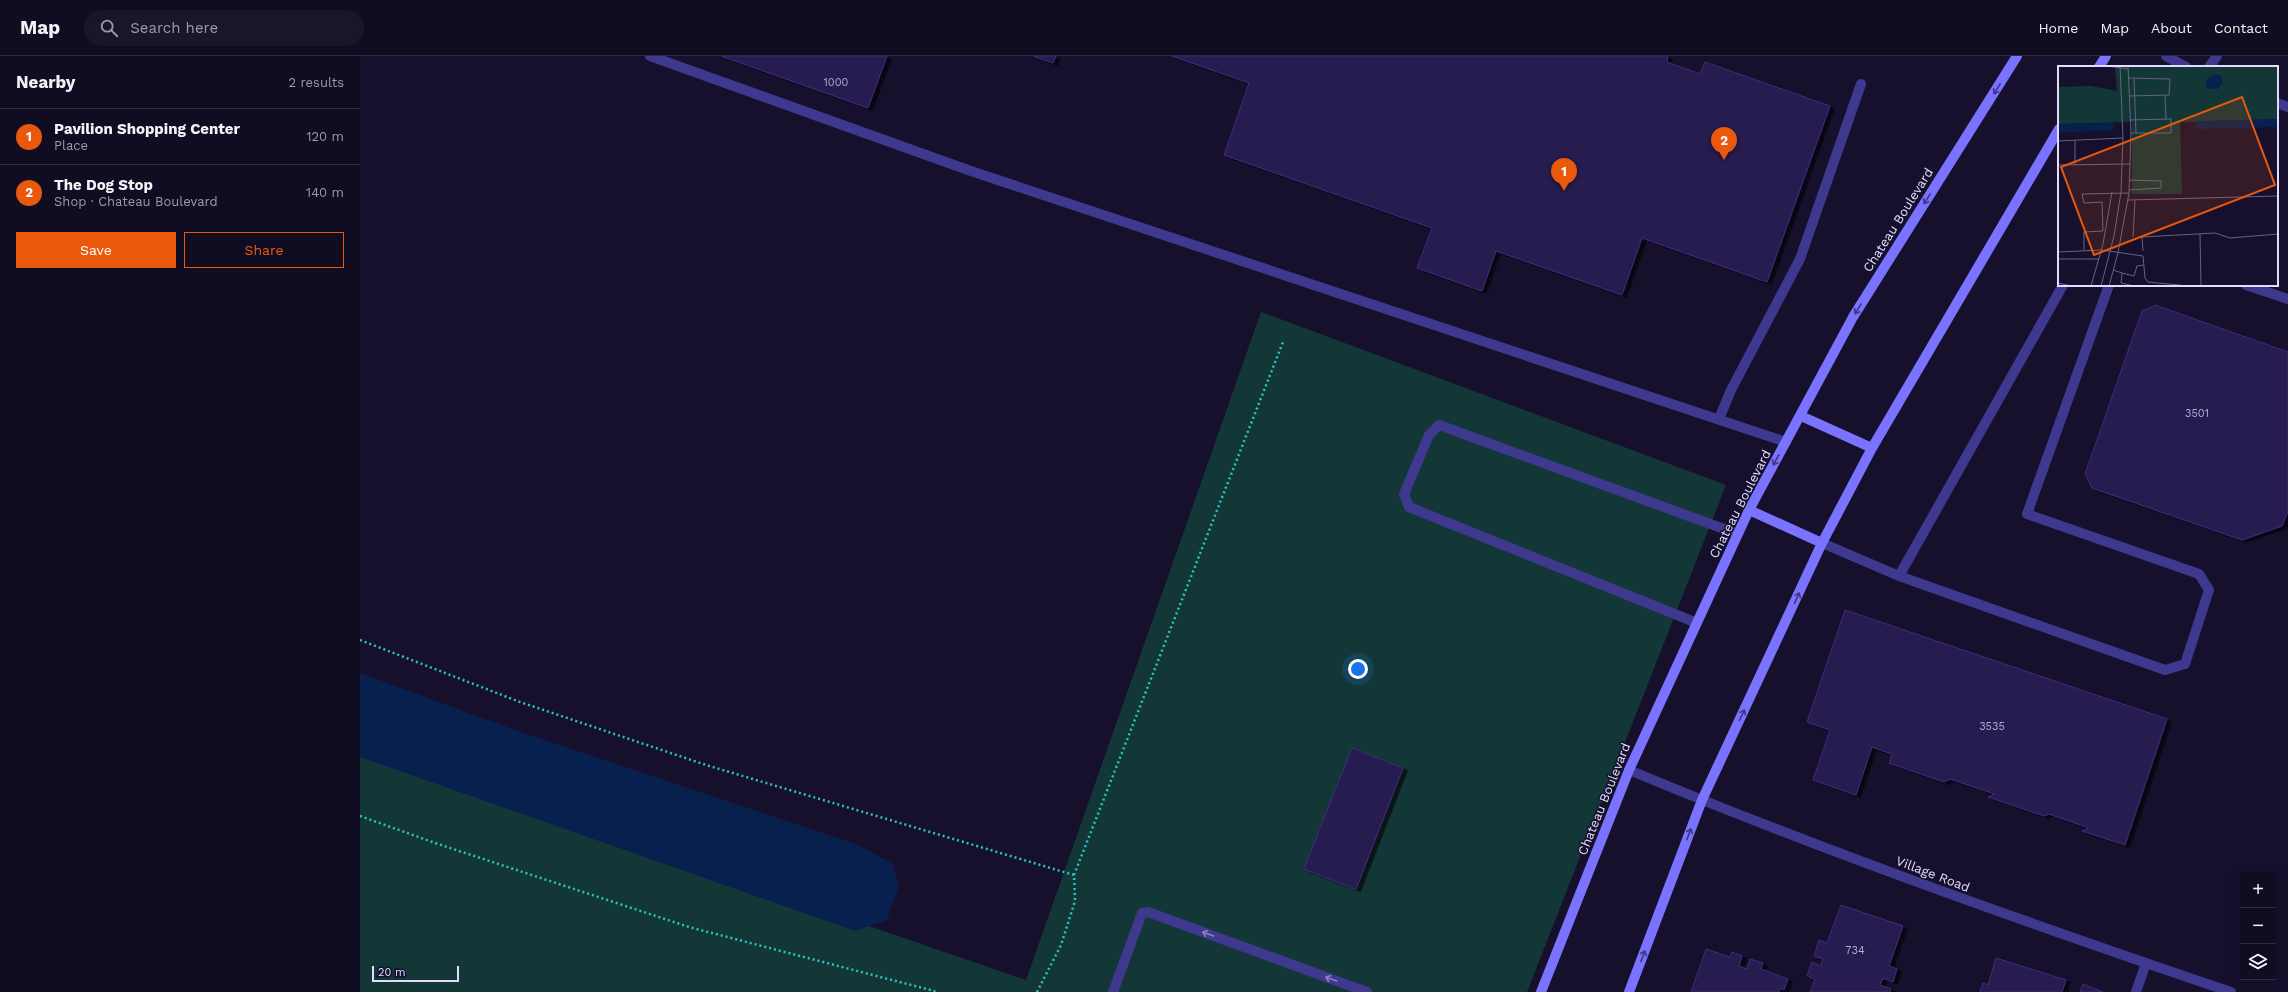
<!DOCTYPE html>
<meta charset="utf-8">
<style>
body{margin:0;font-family:"Work Sans",sans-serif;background:#19152a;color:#f1f3f6}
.controls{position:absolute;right:12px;bottom:12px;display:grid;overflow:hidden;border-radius:0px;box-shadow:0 4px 16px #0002}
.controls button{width:36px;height:36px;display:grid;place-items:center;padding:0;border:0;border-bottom:1px solid #302c40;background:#100c22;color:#f1f3f6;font:20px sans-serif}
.scale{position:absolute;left:12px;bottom:10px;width:87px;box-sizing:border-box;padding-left:4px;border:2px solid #e1dcff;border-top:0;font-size:11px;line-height:14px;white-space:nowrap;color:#e1dcff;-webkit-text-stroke:3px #16102d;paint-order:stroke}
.you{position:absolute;left:998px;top:613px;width:14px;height:14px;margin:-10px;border:3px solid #fff;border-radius:50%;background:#1a73e8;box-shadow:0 0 0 6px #1a73e833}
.badge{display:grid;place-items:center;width:26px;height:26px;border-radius:50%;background:#ea580c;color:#fff;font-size:13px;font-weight:700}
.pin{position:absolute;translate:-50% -33px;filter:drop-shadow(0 1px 2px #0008)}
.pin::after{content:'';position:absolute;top:21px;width:14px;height:12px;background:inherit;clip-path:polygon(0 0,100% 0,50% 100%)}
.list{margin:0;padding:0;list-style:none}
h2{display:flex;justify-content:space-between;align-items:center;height:52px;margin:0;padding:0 16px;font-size:17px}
h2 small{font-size:13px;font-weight:400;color:#9c9ba5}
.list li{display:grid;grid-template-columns:26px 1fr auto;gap:12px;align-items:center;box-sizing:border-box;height:56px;padding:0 16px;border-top:1px solid #302c40}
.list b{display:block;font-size:15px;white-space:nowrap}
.list p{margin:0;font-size:13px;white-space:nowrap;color:#9c9ba5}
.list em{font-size:13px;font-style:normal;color:#9c9ba5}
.actions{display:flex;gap:8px;padding:12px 16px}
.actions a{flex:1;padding:9px 0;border:1px solid #ea580c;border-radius:0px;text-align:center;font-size:14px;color:#ea580c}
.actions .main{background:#ea580c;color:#fff}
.icon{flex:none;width:22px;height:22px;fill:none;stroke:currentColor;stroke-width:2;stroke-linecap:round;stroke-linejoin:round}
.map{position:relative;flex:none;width:1928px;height:936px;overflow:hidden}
header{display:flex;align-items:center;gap:24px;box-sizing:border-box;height:56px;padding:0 20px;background:#100c22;border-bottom:1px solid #302c40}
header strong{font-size:19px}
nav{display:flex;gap:22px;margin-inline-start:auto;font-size:14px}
.search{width:280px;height:36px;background:#19152a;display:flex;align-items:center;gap:10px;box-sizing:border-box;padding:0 14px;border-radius:22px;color:#9c9ba5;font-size:15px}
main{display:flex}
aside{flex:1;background:#100c22}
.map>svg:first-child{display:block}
.green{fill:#133737}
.water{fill:#08204e}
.building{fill:#271b4f;stroke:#3e2c7c;filter:url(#shadow)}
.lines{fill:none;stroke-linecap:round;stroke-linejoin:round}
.path{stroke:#2bc4be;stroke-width:2.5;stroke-dasharray:2 3;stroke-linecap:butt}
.lane{stroke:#3e398e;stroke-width:10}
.street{stroke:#3e398e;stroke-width:10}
.secondary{stroke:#7973ff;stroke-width:10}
.oneway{stroke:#3e3881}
.oneway2{stroke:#8782c1}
.labels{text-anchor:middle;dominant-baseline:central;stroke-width:3;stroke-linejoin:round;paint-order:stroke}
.number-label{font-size:11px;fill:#b2acd3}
.street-label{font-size:13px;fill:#e1dcff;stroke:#16102d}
.inset-road{fill:none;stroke:#676281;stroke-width:1}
.view{fill:#e8590c;fill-opacity:0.15;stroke:#e8590c;stroke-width:2}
.inset-edge{fill:none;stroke:#e1dcff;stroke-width:2}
</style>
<header>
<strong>Map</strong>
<div class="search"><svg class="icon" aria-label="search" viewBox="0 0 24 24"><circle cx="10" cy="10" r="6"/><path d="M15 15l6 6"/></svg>Search here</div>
<nav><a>Home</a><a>Map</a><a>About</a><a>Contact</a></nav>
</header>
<main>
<aside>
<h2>Nearby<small>2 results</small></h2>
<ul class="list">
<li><span class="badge">1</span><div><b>Pavilion Shopping Center</b><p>Place</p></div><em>120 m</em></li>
<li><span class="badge">2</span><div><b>The Dog Stop</b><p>Shop · Chateau Boulevard</p></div><em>140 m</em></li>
</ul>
<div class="actions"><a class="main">Save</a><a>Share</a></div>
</aside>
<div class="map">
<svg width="1928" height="936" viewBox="0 0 1928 936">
<defs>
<filter id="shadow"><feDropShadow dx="4.5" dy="2.5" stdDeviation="0" flood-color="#0009"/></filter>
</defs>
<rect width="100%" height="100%" fill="#16102d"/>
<path class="green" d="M 901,256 L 1366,429 L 1167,936 L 0,936 L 0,695 L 666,924 Z"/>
<path class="water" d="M 0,617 L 158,675 L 496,788 L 532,807 L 539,829 L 527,864 L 495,875 L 0,701 Z"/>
<path class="building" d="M 361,0 L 527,0 L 508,52 Z
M 673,0 L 696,0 L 693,7 Z
M 812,0 L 1308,0 L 1307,6 L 1340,18 L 1345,6 L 1470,50 L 1407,226 L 1282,182 L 1262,239 L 1136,195 L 1122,235 L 1057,212 L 1072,172 L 864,99 L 889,27 Z
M 1795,249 L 1928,296 L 1928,455 L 1922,470 L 1882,484 L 1732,432 L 1725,418 L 1782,255 Z
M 1485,554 L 1807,663 L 1765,789 L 1722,775 L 1729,772 L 1689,758 L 1684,760 L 1628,741 L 1635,738 L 1590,723 L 1584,726 L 1529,707 L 1532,698 L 1512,691 L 1496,739 L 1453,724 L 1470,674 L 1447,666 Z
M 992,692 L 1043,712 L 996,833 L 944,813 Z
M 1481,849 L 1543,870 L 1529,910 L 1537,913 L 1533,926 L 1523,922 L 1520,929 L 1531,933 L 1530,936 L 1450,936 L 1455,923 L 1447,920 L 1452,906 L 1461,910 L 1463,903 L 1454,900 L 1459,884 L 1467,887 Z
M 1346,893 L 1370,901 L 1372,896 L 1382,900 L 1379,910 L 1387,913 L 1390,903 L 1403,907 L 1401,913 L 1428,923 L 1424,934 L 1420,932 L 1419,936 L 1331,936 Z
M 1636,902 L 1706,924 L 1702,936 L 1620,936 L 1623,927 L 1628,929 Z
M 1723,928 L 1743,936 L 1720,936 Z"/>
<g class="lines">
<path class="path" d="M 0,584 L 160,646 L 346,709 L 714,819
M 0,760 L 78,788 L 329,871 L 578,936
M 677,936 L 701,889 L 715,845 L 714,819 L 923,286"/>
<path class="lane" d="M 290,0 L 608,114 L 1426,386
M 1806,0 L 1826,11
M 1849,11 L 1857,0
M 1917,47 L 1928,51
M 1886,229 L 1928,243
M 1359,363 L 1371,334 L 1440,203 L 1501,28
M 1462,487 L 1539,520 L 1805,614 L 1825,608 L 1849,534 L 1839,518 L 1667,458 L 1749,229
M 1539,520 L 1703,229
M 1337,567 L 1049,451 L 1044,438 L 1069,379 L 1079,369 L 1378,478
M 753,936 L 782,857 L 788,856 L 1007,936
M 1776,936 L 1786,907"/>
<path class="street" d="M 1269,714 C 1466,796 1668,867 1871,936"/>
<path class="secondary" d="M 1739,11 L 1746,0
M 1441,360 L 1512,392
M 1389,454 L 1462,487
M 1181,936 L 1269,714 L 1389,454 L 1493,261 L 1657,0
M 1269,936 L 1342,744 L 1462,487 L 1512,392 L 1699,73"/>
</g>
<defs><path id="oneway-shaft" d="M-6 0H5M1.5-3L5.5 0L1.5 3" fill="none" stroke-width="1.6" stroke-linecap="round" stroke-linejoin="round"/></defs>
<g class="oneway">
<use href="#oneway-shaft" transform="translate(1637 33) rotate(122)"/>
<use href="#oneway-shaft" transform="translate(1567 143) rotate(122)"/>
<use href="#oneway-shaft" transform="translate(1498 253) rotate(122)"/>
<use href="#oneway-shaft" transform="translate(1416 404) rotate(119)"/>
<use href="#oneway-shaft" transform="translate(1437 542) rotate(-65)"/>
<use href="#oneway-shaft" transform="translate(1382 659) rotate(-65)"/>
<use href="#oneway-shaft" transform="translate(1329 778) rotate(-69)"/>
<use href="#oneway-shaft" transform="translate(1283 900) rotate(-69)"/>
</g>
<g class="oneway2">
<use href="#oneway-shaft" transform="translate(848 878) rotate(-160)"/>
<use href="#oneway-shaft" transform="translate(971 923) rotate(-160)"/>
</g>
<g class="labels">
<g class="number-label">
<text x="476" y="26">1000</text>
<text x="1837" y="357">3501</text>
<text x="1632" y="670">3535</text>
<text x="1495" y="894">734</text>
</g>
<g class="street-label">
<text transform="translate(1538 164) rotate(-58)">Chateau Boulevard</text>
<text transform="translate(1380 448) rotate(-63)">Chateau Boulevard</text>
<text transform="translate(1244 743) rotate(-68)">Chateau Boulevard</text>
<text transform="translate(1573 818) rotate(21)">Village Road</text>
</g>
</g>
<g transform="translate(1698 10)">
<rect width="220" height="220" fill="#16102d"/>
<path d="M 57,0 L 220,0 L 220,53 L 122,56 L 124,128 L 74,128 L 74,56 L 0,58 L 0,21 L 33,20 L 59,25 Z" fill="#133737"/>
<path d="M 155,9 L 163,9 L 165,17 L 160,23 L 148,23 L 148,14 ZM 220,53 L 220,61 L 142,63 L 137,61 L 139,55 ZM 53,57 L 56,58 L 56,63 L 53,65 L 0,66 L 0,58 Z" fill="#08204e"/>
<path class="inset-road" d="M 49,0 L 70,3M 71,12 L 112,13 L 111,29 L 71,30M 76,12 L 78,67M 107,29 L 108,53M 72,54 L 113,53 L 113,67 L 73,67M 17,74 L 17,98M 0,75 L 65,72M 0,99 L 72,98M 71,124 L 103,122 L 103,115 L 71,114M 70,134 L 220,130M 142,168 L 143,220M 75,171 L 77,134M 26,184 L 26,166 L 45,165 L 44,136 L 26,137 L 24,128 L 71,127M 85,185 L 84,171 L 157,167 L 172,172 L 220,168M 0,186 L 44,184 L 85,190 L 87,212 L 90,216 L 131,220M 0,193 L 41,193M 55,204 L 64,207 L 63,217 L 76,220M 64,207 L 76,210 L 79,200 L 86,199M 0,217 L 14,220M 33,220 L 45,178 L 54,126M 43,220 L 56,170 L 63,126 L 65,72 L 62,0M 51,220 L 60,187 L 71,127 L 73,67 L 70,0"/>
<path class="view" d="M 184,31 L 217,119 L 36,189 L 3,101 Z"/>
<rect width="220" height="220" class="inset-edge"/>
</g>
</svg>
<div class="controls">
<button>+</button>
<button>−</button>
<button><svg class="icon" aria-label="layers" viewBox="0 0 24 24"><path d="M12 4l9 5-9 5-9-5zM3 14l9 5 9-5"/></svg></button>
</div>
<div class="scale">20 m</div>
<div class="you"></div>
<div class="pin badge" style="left:1204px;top:135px">1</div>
<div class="pin badge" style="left:1364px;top:104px">2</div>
</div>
</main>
